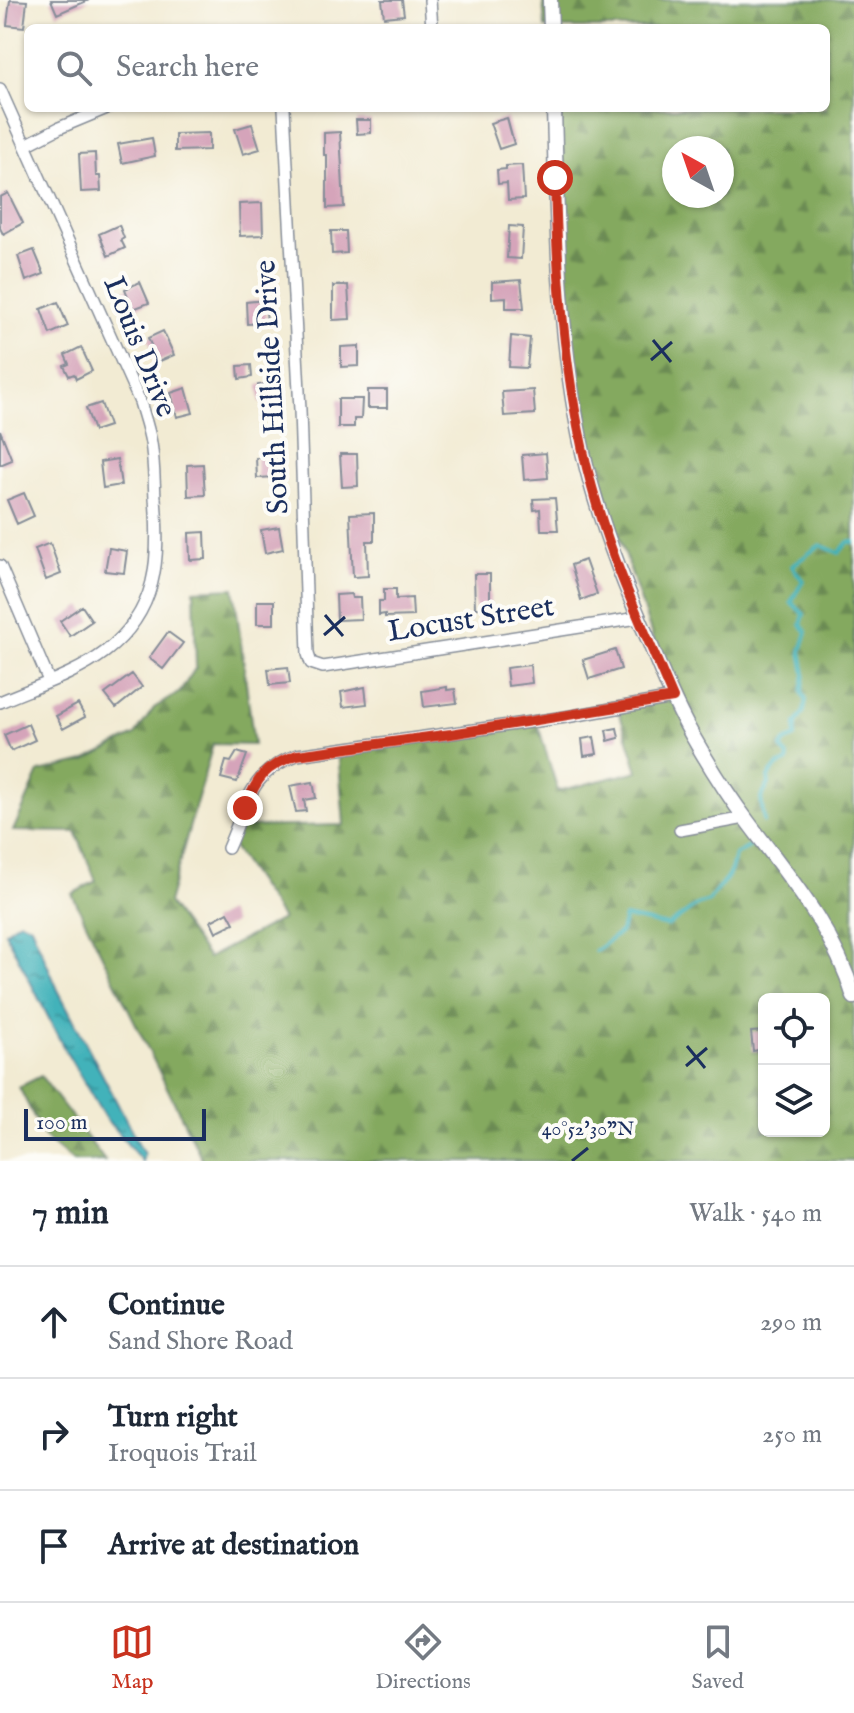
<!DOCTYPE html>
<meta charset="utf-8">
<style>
body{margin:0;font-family:"IM FELL English",serif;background:#f6f6f7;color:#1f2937}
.controls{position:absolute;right:24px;bottom:24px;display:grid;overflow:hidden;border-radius:12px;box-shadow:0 2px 6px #0004}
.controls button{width:72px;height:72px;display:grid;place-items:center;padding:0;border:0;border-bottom:2px solid #e0e1e3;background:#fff;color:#1f2937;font:40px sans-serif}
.compass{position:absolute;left:662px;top:136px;width:72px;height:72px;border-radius:50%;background:#fff;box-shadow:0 2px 6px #0004;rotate:320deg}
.scale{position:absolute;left:24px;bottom:20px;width:182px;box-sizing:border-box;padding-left:8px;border:4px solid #1b2f5e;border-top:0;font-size:22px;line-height:28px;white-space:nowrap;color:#1b2f5e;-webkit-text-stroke:6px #fdfcf7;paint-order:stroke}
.stop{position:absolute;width:24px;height:24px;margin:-18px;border:6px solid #c8321e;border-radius:50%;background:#fff}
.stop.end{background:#c8321e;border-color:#fff;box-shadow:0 2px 8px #0008}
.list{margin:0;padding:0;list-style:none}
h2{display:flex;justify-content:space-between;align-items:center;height:104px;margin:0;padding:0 32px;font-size:34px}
h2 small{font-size:26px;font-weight:400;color:#747a83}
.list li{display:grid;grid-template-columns:52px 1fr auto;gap:24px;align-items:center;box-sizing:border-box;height:112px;padding:0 32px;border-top:2px solid #e0e1e3}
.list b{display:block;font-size:30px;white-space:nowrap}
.list p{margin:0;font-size:26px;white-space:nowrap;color:#747a83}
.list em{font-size:26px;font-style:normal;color:#747a83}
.icon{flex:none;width:44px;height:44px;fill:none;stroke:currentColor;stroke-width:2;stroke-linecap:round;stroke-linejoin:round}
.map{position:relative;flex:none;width:854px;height:1161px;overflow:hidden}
.search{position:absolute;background:#fff;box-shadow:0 2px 6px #0004;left:24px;right:24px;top:24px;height:88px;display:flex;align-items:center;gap:20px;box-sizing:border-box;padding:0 28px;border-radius:12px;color:#747a83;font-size:30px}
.sheet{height:440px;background:#fff}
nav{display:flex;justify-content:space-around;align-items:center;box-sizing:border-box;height:112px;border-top:2px solid #e0e1e3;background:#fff;font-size:22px;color:#747a83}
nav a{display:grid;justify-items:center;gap:4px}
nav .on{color:#c8321e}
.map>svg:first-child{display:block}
.forest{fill:url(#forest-firs);stroke:#506c5e;stroke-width:2;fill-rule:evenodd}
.water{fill:url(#water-ripples);stroke:#2e708c;stroke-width:2}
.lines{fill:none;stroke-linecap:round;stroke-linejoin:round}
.stream{stroke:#42b2ba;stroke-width:4}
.building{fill:#d5a4ba}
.minor-casing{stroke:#868d98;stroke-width:14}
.tertiary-casing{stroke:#868d98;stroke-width:17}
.minor{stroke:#fff;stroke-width:11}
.tertiary{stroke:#fff;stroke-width:14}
.route{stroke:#c8321e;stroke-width:10}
.ticks{fill:none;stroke:#1b2f5e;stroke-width:3}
.labels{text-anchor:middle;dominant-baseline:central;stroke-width:8;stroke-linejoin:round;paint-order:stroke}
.street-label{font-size:30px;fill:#1b2f5e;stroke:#fdfcf7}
.ticks-label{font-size:20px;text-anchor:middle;fill:#1b2f5e;stroke:#fdfcf7;stroke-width:8;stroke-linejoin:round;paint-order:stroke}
</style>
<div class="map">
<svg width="854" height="1161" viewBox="0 0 854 1161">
<defs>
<pattern id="forest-firs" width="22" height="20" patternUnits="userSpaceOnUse" patternTransform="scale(2)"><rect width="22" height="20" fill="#84a95f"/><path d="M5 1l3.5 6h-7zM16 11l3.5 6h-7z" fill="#6b8a52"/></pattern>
<pattern id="water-ripples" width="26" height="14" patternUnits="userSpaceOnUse" patternTransform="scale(2)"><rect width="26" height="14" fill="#42b2ba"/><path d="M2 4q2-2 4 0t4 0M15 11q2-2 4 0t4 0" fill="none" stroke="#36919a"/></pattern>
</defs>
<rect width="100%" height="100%" fill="#fdfcf7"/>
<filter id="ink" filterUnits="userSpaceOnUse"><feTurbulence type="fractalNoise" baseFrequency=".0125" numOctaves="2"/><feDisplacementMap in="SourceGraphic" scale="16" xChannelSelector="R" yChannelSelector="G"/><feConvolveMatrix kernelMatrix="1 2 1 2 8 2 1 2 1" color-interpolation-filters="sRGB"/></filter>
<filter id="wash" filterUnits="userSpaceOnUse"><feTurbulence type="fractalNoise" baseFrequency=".006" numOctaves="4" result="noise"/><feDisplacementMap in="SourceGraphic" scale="32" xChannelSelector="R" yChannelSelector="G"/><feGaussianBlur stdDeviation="1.8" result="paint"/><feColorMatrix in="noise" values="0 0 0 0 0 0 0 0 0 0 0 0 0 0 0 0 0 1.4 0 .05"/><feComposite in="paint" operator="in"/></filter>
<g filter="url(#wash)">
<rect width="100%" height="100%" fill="#f2ebd3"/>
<path class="forest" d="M 543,0 L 854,0 L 854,1161 L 203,1161 L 72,894 L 96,881 L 76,832 L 13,831 L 39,772 L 85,761 L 135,735 L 154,708 L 180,692 L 196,667 L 194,590 L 234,588 L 254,745 L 213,744 L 168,903 L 208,958 L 282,919 L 232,846 L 240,827 L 344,825 L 338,750 L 537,722 L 558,791 L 638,771 L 618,708 L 671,694 L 575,401 L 552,108 L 826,108 L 826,28 L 545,28 ZM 674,148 L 722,148 L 722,196 L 674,196 ZM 764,999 L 824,999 L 824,1131 L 764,1131 Z
M 41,1076 L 105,1161 L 73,1161 L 44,1137 L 19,1087 Z"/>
<path class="water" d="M 20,921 L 31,926 L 58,990 L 144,1154 L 142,1161 L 105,1118 L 66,1052 L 5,932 Z"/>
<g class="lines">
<path class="stream" d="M 764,822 L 761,798 L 769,784 L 768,777 L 777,766 L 787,762 L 788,757 L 781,748 L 785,742 L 795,737 L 796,724 L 804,711 L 806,700 L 802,692 L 805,674 L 801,651 L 807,632 L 801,625 L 804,614 L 791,602 L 803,581 L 792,566 L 820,545 L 839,553 L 848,542 L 854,542
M 595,951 L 621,932 L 625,917 L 668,926 L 697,905 L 709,901 C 723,879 729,884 735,855 L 751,846"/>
</g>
<g id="blocks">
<path class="building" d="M 10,0 L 27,1 L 24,27 L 7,25 Z
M 51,0 L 89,0 L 57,14 Z
M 382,0 L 402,0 L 404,15 L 384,17 Z
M 507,118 L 514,144 L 499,149 L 490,123 Z
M 356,120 L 371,120 L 371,133 L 357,134 Z
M 252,124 L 260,149 L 243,154 L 235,129 Z
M 340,132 L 344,207 L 327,208 L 327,155 L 324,155 L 324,133 Z
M 209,133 L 209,150 L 175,151 L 175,134 Z
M 152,138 L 155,156 L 122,163 L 118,144 Z
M 95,153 L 96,176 L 100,176 L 101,191 L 81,192 L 79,154 Z
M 522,165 L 524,199 L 508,200 L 507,183 L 498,184 L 497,170 L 506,169 L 506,166 Z
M 8,193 L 23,223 L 3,234 L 0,228 L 0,197 Z
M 262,203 L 263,235 L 240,236 L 239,204 Z
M 119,225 L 124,238 L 121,240 L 125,248 L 108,256 L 99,234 Z
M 509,226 L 523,227 L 521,259 L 507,258 Z
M 331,231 L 346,231 L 347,253 L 332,254 Z
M 34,250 L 44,274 L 26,281 L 18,256 Z
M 521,280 L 524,308 L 506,308 L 506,297 L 492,298 L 492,282 Z
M 140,282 L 149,303 L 133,309 L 125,289 Z
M 348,285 L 350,319 L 333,320 L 333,286 Z
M 265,300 L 267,323 L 247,324 L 246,302 Z
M 58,302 L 68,326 L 50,334 L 41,309 Z
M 163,331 L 174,355 L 158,362 L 148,338 Z
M 511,336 L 530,338 L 527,368 L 509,367 Z
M 359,346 L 359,366 L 341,367 L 341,347 Z
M 81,347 L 92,371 L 76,379 L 74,374 L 69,376 L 64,366 L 69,364 L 65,355 Z
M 251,365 L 252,377 L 239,379 L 238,366 Z
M 274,383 L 279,401 L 260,403 L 258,385 Z
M 186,388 L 193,413 L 177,417 L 171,393 Z
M 368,390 L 387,390 L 387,408 L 368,408 Z
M 533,390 L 535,414 L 504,416 L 502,392 Z
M 338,399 L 362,399 L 361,419 L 354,419 L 354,427 L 338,427 Z
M 101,403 L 109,426 L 94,431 L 86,408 Z
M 0,430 L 12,460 L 0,465 Z
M 546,453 L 548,478 L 524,480 L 522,455 Z
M 340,454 L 357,454 L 358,486 L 342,487 Z
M 256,458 L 276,458 L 276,477 L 257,478 Z
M 117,459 L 121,485 L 103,488 L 100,462 Z
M 203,464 L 205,495 L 188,496 L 187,465 Z
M 24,493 L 34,516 L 17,524 L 7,500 Z
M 555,498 L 558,530 L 541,530 L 540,509 L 534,510 L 533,499 Z
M 374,513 L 374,541 L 367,541 L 368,576 L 353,577 L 350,514 Z
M 279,527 L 283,549 L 265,553 L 261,530 Z
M 205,532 L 206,559 L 190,560 L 189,533 Z
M 50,543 L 61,574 L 46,580 L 35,549 Z
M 109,548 L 127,551 L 124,573 L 105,571 Z
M 585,560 L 597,594 L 581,600 L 571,565 Z
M 474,574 L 490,574 L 490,608 L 475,608 Z
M 384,589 L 396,589 L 396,599 L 412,598 L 413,616 L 385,617 L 385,614 L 379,615 L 379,601 L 384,601 Z
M 351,594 L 352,598 L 360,598 L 361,619 L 337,620 L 336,595 Z
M 257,601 L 274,601 L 274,624 L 257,624 Z
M 82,606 L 92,621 L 70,636 L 60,621 Z
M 168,632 L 183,643 L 163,669 L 149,658 Z
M 615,650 L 621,669 L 589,679 L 583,660 Z
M 530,665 L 532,683 L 508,686 L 506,668 Z
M 288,667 L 290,683 L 270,685 L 268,669 Z
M 132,674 L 142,687 L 116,708 L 105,694 Z
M 365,687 L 367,704 L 343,707 L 341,692 Z
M 447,687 L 447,690 L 455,689 L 457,703 L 424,707 L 422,691 Z
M 78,704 L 85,717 L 63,729 L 56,716 Z
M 28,724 L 35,740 L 11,751 L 4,735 Z
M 617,728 L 619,738 L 608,741 L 606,730 Z
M 594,737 L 597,754 L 584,756 L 582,739 Z
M 237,752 L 247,755 L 237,782 L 221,778 L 226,761 L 231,762 Z
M 313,782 L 316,798 L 304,800 L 306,811 L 296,812 L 290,786 Z
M 228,912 L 234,923 L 216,932 L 211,921 Z
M 764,1031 L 764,1049 L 753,1051 L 751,1032 Z"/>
</g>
</g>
<g filter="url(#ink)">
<use href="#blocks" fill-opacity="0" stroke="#868d98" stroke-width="2"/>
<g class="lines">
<defs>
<path id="minor" d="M 430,0 L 432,28
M 0,89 L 140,402 C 144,416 149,430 151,443 C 154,461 154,480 155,498 C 160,560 158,611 105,652 C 75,675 34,687 0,702
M 284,108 L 300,410 L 308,654 L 311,663 L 323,667 L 638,618
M 26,145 L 59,128 L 107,108
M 0,566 L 49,681
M 680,830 L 745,818
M 228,848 C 247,805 249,772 297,755 L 566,717 L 673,698"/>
<path id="tertiary" d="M 550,0 L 551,28
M 554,108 C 557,223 558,340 583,452 C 598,518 622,580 649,641 C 662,673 675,705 692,735 C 709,765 727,794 748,822 C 789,877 834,929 854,997"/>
</defs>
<use href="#minor" class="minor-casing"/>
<use href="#tertiary" class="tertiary-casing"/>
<use href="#minor" class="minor"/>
<use href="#tertiary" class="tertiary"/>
</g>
</g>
<g class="lines" filter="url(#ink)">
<path class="route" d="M 245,808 C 257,777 265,766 297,755 L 451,734 L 673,698 C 646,634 616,571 597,505 C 566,400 557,287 555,178"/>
</g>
<path class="ticks" d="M 653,340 L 671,362M 651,360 L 672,342M 325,615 L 343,636M 324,635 L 345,617M 687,1046 L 705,1068M 686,1066 L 707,1048M 572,1161 L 588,1148"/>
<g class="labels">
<g class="street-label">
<text transform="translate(139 347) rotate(68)">Louis Drive</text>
<text transform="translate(273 387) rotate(-93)">South Hillside Drive</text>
<text transform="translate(471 620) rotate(-9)">Locust Street</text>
</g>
</g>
<g class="ticks-label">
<text x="588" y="1135">40°52'30"N</text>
</g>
</svg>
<div class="controls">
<button><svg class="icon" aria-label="locate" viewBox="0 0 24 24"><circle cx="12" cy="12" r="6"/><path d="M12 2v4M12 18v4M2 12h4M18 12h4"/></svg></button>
<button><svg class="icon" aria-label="layers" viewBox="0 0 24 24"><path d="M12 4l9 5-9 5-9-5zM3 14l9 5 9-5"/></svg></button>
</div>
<svg class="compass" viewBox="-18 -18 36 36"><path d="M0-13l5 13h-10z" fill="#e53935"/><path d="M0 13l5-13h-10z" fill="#747a83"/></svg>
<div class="scale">100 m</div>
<div class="stop" style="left:555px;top:178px"></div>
<div class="stop end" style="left:245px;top:808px"></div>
<div class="search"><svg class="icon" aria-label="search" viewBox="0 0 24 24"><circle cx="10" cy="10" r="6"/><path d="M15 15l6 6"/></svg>Search here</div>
</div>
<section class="sheet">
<h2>7 min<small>Walk · 540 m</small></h2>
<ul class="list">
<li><svg class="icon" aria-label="ahead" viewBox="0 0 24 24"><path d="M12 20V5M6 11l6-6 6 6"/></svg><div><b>Continue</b><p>Sand Shore Road</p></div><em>290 m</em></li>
<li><svg class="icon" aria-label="right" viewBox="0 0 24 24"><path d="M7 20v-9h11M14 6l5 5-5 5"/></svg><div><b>Turn right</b><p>Iroquois Trail</p></div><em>250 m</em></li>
<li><svg class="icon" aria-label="arrive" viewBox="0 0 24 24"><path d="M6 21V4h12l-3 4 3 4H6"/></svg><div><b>Arrive at destination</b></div></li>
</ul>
</section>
<nav>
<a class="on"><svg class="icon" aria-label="map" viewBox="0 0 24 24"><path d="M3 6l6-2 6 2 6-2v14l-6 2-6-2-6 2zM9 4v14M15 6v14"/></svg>Map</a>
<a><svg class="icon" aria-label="directions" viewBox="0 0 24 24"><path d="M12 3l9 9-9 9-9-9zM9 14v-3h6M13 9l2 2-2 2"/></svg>Directions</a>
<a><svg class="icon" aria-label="saved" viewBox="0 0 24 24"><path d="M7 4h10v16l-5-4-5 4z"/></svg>Saved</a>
</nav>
